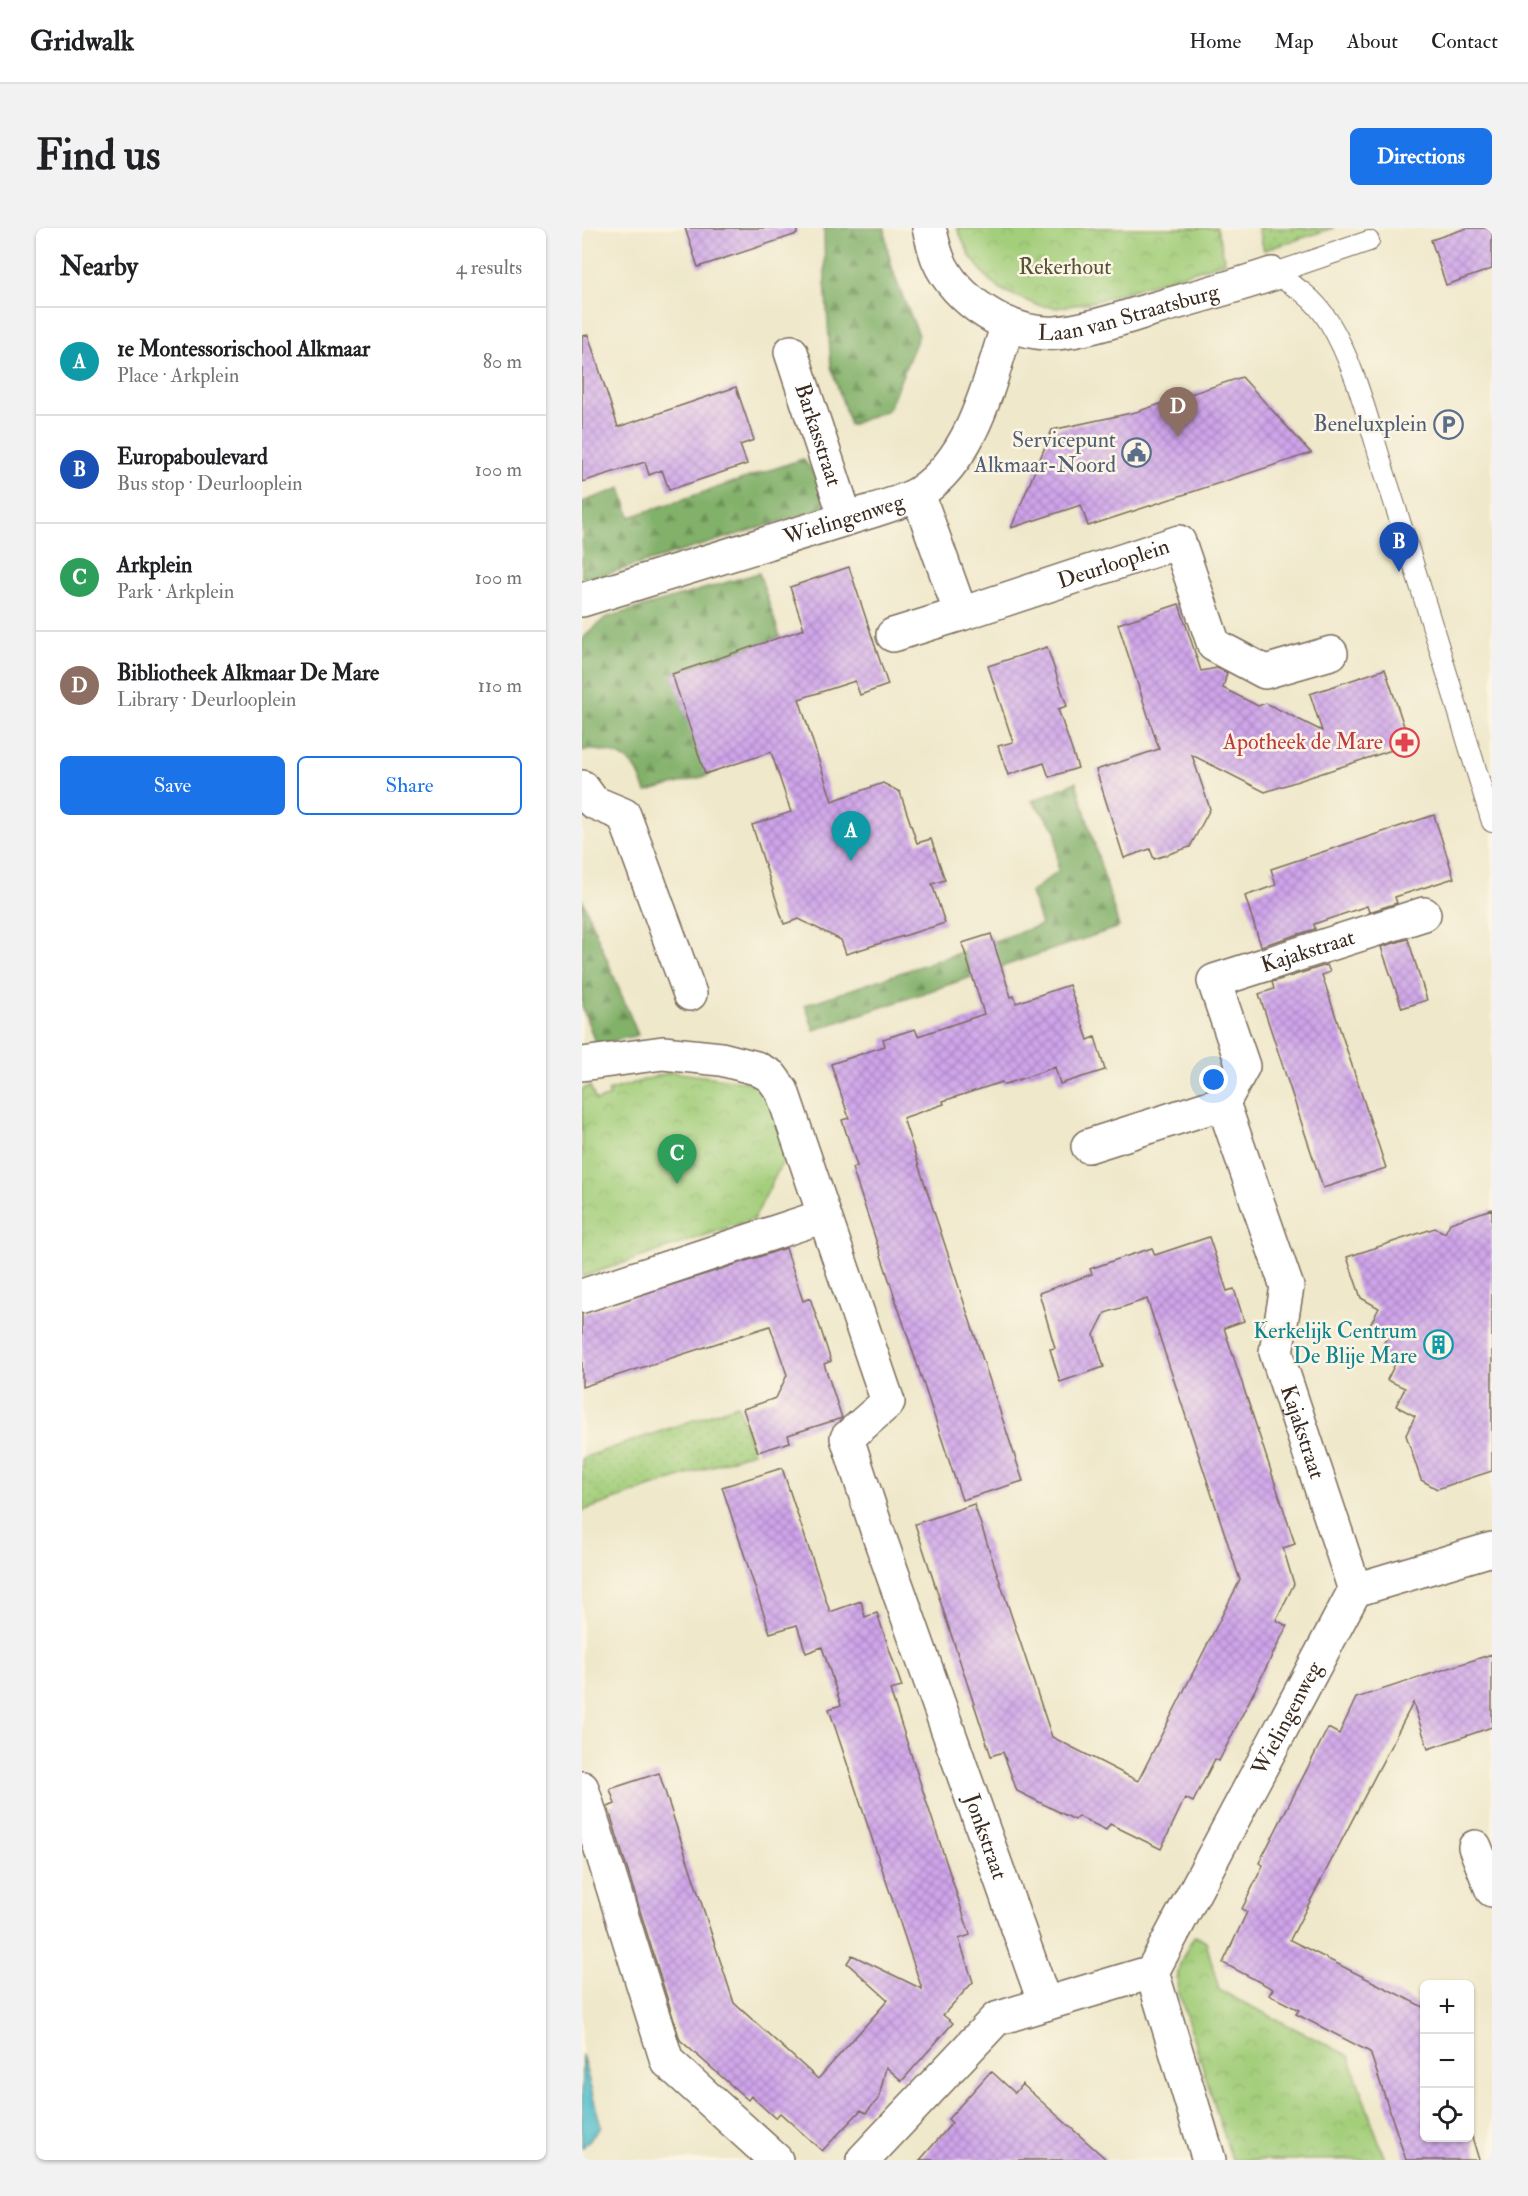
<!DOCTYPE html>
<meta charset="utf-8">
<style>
body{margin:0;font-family:"IM FELL Double Pica",serif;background:#f2f2f2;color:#202124}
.controls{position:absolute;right:18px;bottom:18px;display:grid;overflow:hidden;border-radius:9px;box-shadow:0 2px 4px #0004}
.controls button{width:54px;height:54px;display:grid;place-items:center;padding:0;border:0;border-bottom:2px solid #e0e0e0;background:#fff;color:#202124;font:30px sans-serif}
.you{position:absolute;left:632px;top:852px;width:21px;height:21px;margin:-15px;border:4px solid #fff;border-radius:50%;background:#1a73e8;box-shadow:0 0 0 9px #1a73e833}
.badge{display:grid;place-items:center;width:39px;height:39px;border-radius:50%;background:#1a73e8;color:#fff;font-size:20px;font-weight:700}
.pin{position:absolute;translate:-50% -50px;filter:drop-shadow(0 2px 3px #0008)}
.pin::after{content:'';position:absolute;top:32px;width:21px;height:18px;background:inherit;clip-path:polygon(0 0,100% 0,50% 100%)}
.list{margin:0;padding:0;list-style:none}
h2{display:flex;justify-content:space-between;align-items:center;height:78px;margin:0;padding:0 24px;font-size:26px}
h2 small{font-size:20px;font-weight:400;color:#757577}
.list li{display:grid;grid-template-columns:39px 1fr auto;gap:18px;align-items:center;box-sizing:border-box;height:108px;padding:0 24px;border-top:2px solid #e0e0e0}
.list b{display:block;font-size:22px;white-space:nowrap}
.list p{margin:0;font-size:20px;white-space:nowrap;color:#757577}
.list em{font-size:20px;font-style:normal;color:#757577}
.actions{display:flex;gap:12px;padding:18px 24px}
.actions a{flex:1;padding:14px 0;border:2px solid #1a73e8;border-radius:9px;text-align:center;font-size:21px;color:#1a73e8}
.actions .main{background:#1a73e8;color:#fff}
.icon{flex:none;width:33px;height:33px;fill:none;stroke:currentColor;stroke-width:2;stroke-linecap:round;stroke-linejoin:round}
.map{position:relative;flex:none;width:910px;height:1932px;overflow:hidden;border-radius:9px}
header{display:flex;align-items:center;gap:36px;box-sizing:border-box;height:84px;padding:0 30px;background:#fff;border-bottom:2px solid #e0e0e0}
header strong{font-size:28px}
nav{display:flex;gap:33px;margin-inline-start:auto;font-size:21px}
.intro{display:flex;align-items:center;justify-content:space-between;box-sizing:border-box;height:144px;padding:0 36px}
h1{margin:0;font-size:42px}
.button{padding:15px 27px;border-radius:9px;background:#1a73e8;color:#fff;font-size:21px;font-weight:700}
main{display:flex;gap:36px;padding:0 36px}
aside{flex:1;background:#fff;border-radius:9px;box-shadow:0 2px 4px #0004}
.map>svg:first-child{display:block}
.grass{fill:url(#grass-dots);stroke:#6f7c4c;stroke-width:1.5}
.forest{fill:url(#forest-firs);stroke:#5e6e44;stroke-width:1.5}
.park{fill:url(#park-crowns);stroke:#6f7c4c;stroke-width:1.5}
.water{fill:#52becc;stroke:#467475;stroke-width:1.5}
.building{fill:url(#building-cross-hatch)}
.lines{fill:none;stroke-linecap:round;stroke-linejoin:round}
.service-casing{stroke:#7a6c5b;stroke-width:22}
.minor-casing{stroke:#7a6c5b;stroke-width:36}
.tertiary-casing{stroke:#7a6c5b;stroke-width:36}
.service{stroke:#fff;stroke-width:20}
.minor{stroke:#fff;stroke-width:33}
.tertiary{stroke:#fff;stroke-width:33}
.labels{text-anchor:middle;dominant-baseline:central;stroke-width:5;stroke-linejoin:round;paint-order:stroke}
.park-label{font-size:22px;fill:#555335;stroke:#fcf5e5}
.street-label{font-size:22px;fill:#3b2a1e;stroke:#fcf5e5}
.service-label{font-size:22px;fill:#4e5e75;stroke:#fcf5e5;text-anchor:end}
.health-label{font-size:22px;fill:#be3a42;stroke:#fcf5e5;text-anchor:end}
.culture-label{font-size:22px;fill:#0d838f;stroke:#fcf5e5;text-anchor:end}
</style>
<header>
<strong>Gridwalk</strong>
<nav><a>Home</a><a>Map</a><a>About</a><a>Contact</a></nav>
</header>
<div class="intro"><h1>Find us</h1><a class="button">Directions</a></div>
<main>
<aside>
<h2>Nearby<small>4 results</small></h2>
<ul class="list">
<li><span class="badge" style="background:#0f9aa8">A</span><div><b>1e Montessorischool Alkmaar</b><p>Place · Arkplein</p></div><em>80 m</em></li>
<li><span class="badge" style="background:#1a4fb4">B</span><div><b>Europaboulevard</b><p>Bus stop · Deurlooplein</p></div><em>100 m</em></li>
<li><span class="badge" style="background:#2e9e5b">C</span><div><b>Arkplein</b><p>Park · Arkplein</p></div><em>100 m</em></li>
<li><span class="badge" style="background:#8d6e63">D</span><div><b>Bibliotheek Alkmaar De Mare</b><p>Library · Deurlooplein</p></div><em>110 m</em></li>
</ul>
<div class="actions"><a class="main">Save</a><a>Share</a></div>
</aside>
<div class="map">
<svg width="910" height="1932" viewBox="0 0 910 1932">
<defs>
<pattern id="grass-dots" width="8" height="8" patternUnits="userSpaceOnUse" patternTransform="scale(1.5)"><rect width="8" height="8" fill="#a3ce7a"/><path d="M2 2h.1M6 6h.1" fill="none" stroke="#8db169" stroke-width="1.8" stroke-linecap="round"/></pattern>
<pattern id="forest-firs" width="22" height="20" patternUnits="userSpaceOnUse" patternTransform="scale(1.5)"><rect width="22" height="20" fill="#82b16a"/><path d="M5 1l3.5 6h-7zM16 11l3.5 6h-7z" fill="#6c9057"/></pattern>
<pattern id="park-crowns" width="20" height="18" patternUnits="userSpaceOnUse" patternTransform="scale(1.5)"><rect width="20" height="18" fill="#a3ce7a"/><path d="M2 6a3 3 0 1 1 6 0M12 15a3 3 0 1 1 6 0" fill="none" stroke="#8db169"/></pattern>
<pattern id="building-cross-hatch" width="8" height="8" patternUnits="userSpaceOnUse" patternTransform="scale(1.5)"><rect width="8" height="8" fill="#cfa4eb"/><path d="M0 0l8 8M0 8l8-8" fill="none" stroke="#a986be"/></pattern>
</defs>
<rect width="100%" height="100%" fill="#fcf5e5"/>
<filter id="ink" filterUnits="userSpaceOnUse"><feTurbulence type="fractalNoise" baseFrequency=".0167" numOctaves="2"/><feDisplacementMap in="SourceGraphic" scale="12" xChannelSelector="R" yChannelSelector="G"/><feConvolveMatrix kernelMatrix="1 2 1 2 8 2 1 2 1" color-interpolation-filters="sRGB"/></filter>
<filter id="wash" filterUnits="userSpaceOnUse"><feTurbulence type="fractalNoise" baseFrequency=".008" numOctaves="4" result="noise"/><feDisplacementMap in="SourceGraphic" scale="24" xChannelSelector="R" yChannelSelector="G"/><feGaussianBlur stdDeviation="1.35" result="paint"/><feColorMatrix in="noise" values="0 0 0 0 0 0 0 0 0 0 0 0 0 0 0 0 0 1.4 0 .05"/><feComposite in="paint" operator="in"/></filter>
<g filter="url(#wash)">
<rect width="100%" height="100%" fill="#efe8cb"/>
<path class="grass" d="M 676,0 L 752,0 L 682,22 Z
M 156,1177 L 171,1224 L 0,1283 L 0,1230 Z"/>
<path class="forest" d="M 242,0 L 303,0 C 305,38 322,72 337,107 L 306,182 L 268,197 L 249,138 L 243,53 Z
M 221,231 L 239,254 L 243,280 L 18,348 L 0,350 L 0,274 L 39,260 L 48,289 Z
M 177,345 L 198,409 L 92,445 L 127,547 L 64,564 C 61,556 58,547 54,541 C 42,525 18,520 0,523 L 0,411 L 23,390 Z
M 494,554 L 537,699 L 232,802 L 223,777 L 459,697 L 449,664 L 476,643 L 474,602 L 450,573 Z
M 0,671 L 56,807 L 14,817 L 0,778 Z"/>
<path class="park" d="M 375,0 L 635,0 L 643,34 L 510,74 L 475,80 L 455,77 L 422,63 L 407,52 L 388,28 Z
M 89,844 L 175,855 L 187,862 L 207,921 L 172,991 L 0,1049 L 0,861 L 8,858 L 14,873 L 28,868 L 26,863 Z
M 613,1708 L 624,1714 L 637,1762 L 767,1828 L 803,1932 L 650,1932 L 596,1762 C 593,1740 601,1727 613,1708 Z"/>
<path class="water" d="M 0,1827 L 19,1899 L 0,1920 Z"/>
<g id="blocks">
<path class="building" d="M 103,0 L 215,0 L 215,6 L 116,39 Z
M 885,0 L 910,0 L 910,41 L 864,57 L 849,12 Z
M 6,107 L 36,199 L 154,159 L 172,212 L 158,217 L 165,236 L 87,262 L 80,242 L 67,247 L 63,234 L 0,254 L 0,108 Z
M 660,149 L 729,225 L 506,298 L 499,277 L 429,300 L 470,202 L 554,184 Z
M 267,339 L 306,457 L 278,467 L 273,453 L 217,471 L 250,573 L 301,555 L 318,564 L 335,615 L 349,611 L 363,652 L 350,656 L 363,695 L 264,726 L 259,712 L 217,691 L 202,696 L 170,597 L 209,584 L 189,524 L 123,546 L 90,446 L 222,401 L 208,359 Z
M 597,376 L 619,443 L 635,440 L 645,445 L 641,460 L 676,478 L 684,475 L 740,503 L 728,466 L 803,441 L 826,510 L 817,513 L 819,519 L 683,564 L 610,527 L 628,581 L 608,619 L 572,631 L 568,621 L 542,630 L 514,542 L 577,521 L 536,396 Z
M 465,419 L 485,478 L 476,481 L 496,540 L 467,549 L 462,535 L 426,547 L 416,518 L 431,514 L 406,438 Z
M 852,587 L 872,650 L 813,669 L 815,675 L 787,684 L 785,678 L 732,696 L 733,701 L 679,718 L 663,668 L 694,657 L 689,641 Z
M 409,706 L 429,769 L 432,768 L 434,775 L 487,757 L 506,812 L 513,809 L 523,842 L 478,856 L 473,839 L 421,857 L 420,854 L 361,873 L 362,876 L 321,890 L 441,1253 L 380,1272 L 270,940 L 275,938 L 260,892 L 267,890 L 249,836 L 303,818 L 301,811 L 333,801 L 336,808 L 402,786 L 380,715 Z
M 826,711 L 845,772 L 820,780 L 799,719 Z
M 745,737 L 748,744 L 740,747 L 804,940 L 741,960 L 677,766 L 692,761 L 690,754 Z
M 910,981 L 910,1243 L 855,1261 L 839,1252 L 824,1207 L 833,1188 L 814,1178 L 823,1160 L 805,1152 L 814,1134 L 797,1125 L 806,1107 L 788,1097 L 797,1080 L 779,1070 L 765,1029 L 853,1000 L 863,1005 L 868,995 Z
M 627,1009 L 645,1063 L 652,1061 L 662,1093 L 642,1100 L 713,1316 L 701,1320 L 712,1356 L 694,1392 L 705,1398 L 637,1533 L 633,1531 L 611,1574 L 603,1570 L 579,1621 L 528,1596 L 524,1602 L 496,1588 L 493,1592 L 435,1563 L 421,1524 L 409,1528 L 333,1296 L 392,1276 L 470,1509 L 556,1553 L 658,1352 L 565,1071 L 523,1085 L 512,1107 L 522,1139 L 478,1154 L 468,1121 L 473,1120 L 457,1065 L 510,1046 L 508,1041 L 539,1030 L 570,1020 L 573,1027 Z
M 204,1020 L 221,1073 L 228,1070 L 239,1102 L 249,1133 L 242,1136 L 260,1190 L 206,1207 L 208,1214 L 176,1224 L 161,1181 L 194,1170 L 205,1147 L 188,1098 L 0,1159 L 0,1086 Z
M 200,1240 L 248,1384 L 279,1373 L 283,1389 L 295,1385 L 320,1459 L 308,1462 L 388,1707 L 377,1711 L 391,1754 L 361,1787 L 371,1795 L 320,1853 L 304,1839 L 297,1870 L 284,1885 L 279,1882 L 240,1923 L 198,1885 L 193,1890 L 169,1868 L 166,1872 L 98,1812 L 26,1579 L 33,1576 L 28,1561 L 77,1545 L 152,1775 L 236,1851 L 306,1772 L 265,1735 L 270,1727 L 340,1761 L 247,1481 L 259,1477 L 240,1419 L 224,1425 L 215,1397 L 188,1405 L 140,1259 Z
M 910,1426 L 910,1499 L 846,1521 L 831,1475 L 708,1712 L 843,1780 L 843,1910 L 888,1910 L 888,1902 L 897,1932 L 824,1932 L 788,1824 L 714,1786 L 717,1782 L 687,1767 L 691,1761 L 641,1735 L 665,1684 L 660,1681 L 681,1637 L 677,1635 L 746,1500 L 757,1506 L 774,1470 Z
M 409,1843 L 433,1865 L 440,1856 L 525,1932 L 338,1932 L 370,1895 L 366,1891 Z"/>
</g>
</g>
<g filter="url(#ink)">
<use href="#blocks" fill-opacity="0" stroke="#7a6c5b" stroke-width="1.5"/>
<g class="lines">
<defs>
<path id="service" d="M 690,46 C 715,58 732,70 747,94 C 773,136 787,196 802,243 C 840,360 874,477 910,594
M 690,46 L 787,13"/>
<g id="minor">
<path id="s1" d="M 209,124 L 264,291"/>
<path id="s2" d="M 336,266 L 379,386 L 597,314 L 632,417 L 683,444 L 749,425"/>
<path id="s3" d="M 0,372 L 293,282 C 307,277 324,273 337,265 C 392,229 407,154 426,96"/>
<path d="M 311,407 L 379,386"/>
<path d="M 0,559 L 11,574 L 42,587 L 108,766"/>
<path id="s4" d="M 0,836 L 81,825 L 139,831 L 174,840 L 189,848 L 200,863 L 306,1174 L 265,1210 L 296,1305 L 463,1776 L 414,1791 L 281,1932"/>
<path id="s5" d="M 641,875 L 705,1059 L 694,1124 L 773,1362"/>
<path id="s6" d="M 506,918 L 641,875 L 661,838 L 632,753 L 842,686"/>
<path d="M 0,1068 L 242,988"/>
<path d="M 0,1560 L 85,1833 L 194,1932"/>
<path d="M 893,1619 L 910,1662"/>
<path d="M 570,1744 L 627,1932"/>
<path id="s7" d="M 463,1776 L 570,1744 L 773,1362 L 910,1321"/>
</g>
<g id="tertiary">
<path id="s8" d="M 347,0 C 350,10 352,21 356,31 C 373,72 428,108 474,105 C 507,102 540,90 571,81 C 611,70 651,59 690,46"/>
</g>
</defs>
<use href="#service" class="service-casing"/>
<use href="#minor" class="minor-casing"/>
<use href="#tertiary" class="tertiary-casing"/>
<use href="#service" class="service"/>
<use href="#minor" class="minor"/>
<use href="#tertiary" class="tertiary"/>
</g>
</g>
<defs>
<symbol id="parking-ring" viewBox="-11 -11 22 22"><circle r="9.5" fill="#fcf5e5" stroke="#5c6f8a" stroke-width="1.5"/><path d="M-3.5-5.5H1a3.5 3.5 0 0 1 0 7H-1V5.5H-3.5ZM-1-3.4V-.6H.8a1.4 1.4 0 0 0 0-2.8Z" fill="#5c6f8a"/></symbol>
<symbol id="civic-ring" viewBox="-11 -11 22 22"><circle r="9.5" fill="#fcf5e5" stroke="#5c6f8a" stroke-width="1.5"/><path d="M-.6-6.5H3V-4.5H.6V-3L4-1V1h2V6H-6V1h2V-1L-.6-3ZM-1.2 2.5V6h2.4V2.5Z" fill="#5c6f8a"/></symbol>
<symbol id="pharmacy-ring" viewBox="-11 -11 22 22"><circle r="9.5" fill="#fcf5e5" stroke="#e0444e" stroke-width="1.5"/><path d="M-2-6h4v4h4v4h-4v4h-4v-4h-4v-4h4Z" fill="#e0444e"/></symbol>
<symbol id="building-ring" viewBox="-11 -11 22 22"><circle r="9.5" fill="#fcf5e5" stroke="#0f9aa8" stroke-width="1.5"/><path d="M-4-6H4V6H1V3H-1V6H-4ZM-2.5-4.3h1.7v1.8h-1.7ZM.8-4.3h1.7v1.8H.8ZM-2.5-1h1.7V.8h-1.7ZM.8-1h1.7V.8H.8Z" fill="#0f9aa8"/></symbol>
</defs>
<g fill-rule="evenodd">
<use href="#parking-ring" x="850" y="180" width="33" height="33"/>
<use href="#civic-ring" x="538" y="208" width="33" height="33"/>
<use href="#pharmacy-ring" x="806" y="498" width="33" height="33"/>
<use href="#building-ring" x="840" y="1100" width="33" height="33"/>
</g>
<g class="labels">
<g class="park-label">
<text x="483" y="39">Rekerhout</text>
</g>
<g class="street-label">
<text stroke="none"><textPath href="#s8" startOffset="254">Laan van Straatsburg</textPath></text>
<text stroke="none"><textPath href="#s1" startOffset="87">Barkasstraat</textPath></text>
<text stroke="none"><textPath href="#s3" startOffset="274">Wielingenweg</textPath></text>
<text stroke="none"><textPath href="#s2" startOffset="288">Deurlooplein</textPath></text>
<text stroke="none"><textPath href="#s6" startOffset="372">Kajakstraat</textPath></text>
<text stroke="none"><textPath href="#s5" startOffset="345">Kajakstraat</textPath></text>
<text stroke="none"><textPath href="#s7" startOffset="399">Wielingenweg</textPath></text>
<text stroke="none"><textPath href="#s4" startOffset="1017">Jonkstraat</textPath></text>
</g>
<g class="service-label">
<text x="845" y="196">Beneluxplein</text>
<text x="534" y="212">Servicepunt<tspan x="534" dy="25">Alkmaar-Noord</tspan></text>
</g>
<g class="health-label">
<text x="801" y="514">Apotheek de Mare</text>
</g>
<g class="culture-label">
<text x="835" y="1103">Kerkelijk Centrum<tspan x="835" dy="25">De Blije Mare</tspan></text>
</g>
</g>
</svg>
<div class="controls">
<button>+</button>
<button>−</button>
<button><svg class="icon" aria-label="locate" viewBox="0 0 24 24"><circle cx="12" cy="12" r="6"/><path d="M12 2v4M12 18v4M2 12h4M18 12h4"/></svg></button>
</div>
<div class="you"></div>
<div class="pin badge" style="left:269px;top:633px;background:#0f9aa8">A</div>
<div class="pin badge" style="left:817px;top:344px;background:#1a4fb4">B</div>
<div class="pin badge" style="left:95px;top:956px;background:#2e9e5b">C</div>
<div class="pin badge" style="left:596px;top:209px;background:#8d6e63">D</div>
</div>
</main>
